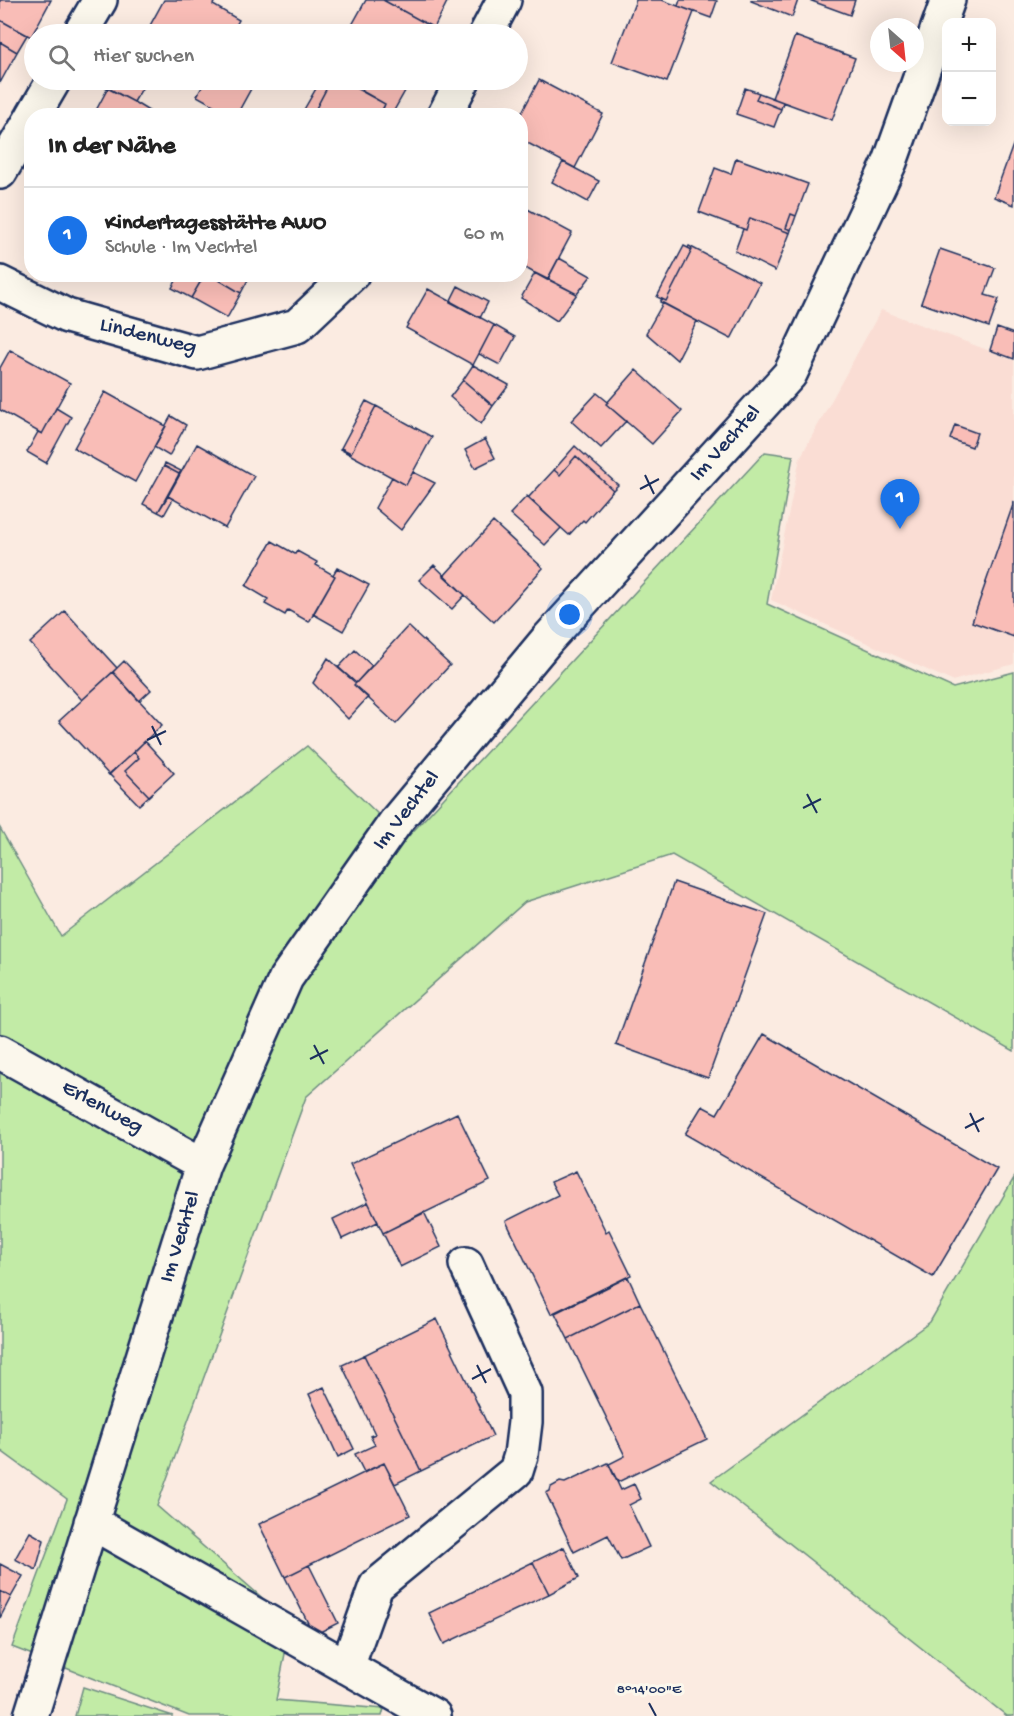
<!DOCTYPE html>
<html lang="de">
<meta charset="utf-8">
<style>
body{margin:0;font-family:"Gochi Hand",sans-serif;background:#f6f6f6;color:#222}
.controls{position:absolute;right:18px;top:18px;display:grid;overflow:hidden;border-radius:12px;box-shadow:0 6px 24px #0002}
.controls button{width:54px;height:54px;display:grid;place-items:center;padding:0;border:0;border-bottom:2px solid #e0e0e0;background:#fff;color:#222;font:30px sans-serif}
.compass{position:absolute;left:870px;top:18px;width:54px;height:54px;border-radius:50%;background:#fff;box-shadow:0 6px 24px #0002;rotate:153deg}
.you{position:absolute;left:570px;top:615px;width:21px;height:21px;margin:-15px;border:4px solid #fff;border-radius:50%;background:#1a73e8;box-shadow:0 0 0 9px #1a73e833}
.badge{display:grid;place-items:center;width:39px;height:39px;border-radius:50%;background:#1a73e8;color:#fff;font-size:20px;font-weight:700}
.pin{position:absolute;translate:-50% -50px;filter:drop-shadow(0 2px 3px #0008)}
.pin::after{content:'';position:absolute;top:32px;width:21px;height:18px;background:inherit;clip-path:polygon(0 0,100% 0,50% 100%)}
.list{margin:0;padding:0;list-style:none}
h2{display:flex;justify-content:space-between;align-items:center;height:78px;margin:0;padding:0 24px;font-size:26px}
h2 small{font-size:20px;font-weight:400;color:#767676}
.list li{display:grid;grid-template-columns:39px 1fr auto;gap:18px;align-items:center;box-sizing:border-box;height:96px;padding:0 24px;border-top:2px solid #e0e0e0}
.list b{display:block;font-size:22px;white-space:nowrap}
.list p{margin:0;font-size:20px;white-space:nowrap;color:#767676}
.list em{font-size:20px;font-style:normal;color:#767676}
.icon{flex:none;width:33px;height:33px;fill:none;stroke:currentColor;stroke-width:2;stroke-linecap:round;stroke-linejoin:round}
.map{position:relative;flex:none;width:1014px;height:1716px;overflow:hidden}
.search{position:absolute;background:#fff;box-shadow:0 6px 24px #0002;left:24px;top:24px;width:504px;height:66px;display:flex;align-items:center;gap:15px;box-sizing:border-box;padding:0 21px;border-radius:33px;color:#767676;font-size:22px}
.panel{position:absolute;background:#fff;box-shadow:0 6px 24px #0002;left:24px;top:108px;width:504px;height:174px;border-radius:24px}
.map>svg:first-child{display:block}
.built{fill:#faddd4}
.green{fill:#c2eba6;stroke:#6e8d82;stroke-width:1.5}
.building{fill:#f9bdb7;stroke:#1b2f5e;stroke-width:1.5}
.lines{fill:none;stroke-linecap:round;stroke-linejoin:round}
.minor-casing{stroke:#1b2f5e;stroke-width:38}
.minor{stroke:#fbf7ec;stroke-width:33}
.ticks{fill:none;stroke:#1b2f5e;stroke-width:2}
.labels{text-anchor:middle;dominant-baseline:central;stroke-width:6;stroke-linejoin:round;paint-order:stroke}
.street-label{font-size:22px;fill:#1b2f5e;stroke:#fbf7ec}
.ticks-label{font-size:15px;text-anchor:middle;fill:#1b2f5e;stroke:#fbf7ec;stroke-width:6;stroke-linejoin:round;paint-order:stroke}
</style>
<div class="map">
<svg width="1014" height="1716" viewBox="0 0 1014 1716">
<rect width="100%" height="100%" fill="#fbebe1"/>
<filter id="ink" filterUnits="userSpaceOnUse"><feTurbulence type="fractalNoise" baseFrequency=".0167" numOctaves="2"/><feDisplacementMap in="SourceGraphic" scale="12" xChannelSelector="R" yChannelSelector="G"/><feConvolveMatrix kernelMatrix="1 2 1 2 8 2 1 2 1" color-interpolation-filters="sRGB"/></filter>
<g filter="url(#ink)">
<path class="built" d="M 881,310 L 1014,360 L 1014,664 L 952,681 L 771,600 L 800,458 Z"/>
<path class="green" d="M 765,452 L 793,456 L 767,604 L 953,688 L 1014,672 L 1014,1051 L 672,855 L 525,902 L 306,1097 L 157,1506 L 291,1623 L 276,1700 L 384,1709 L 382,1716 L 189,1716 L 12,1647 L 67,1499 L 0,1450 L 0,828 L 61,936 L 307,746 L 405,840 Z
M 1014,1178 L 1014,1716 L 1007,1716 L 711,1481 L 930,1322 Z
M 83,1687 L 173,1716 L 75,1716 Z"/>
<path class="building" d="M 0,0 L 51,0 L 31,37 L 0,20 Z
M 164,0 L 215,0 L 213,5 L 239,20 L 231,34 L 154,34 L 147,31 Z
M 366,0 L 383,0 L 434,28 L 430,34 L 347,34 Z
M 383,0 L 448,0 L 434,28 Z
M 636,0 L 662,0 L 694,12 L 667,82 L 612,62 Z
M 680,0 L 713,0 L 717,1 L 711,18 L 678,6 Z
M 751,0 L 798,0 L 792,17 L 751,1 Z
M 809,0 L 855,0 L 850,15 Z
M 0,20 L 27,35 L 17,52 L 0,42 Z
M 795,36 L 855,58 L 832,120 L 772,98 Z
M 0,42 L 17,52 L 0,83 Z
M 103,80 L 147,80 L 134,102 L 101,85 Z
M 206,80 L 242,80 L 253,85 L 236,116 L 233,116 L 197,96 Z
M 321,80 L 331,80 L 312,116 L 306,116 L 302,113 Z
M 331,80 L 341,80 L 385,104 L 379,116 L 312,116 Z
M 368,80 L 384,80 L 405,91 L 392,114 L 383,109 L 385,104 L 362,91 Z
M 539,80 L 603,114 L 575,168 L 520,139 L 520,116 Z
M 108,88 L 134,102 L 157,116 L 93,116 Z
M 745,88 L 759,93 L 756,99 L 781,109 L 774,127 L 736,114 Z
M 759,93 L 783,102 L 781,109 L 756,99 Z
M 1013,145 L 1014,146 L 1014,205 L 994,197 Z
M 736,158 L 808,184 L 796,216 L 791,214 L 786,228 L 791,230 L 790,233 L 750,218 L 746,230 L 699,212 L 715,168 L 731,174 Z
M 563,162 L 599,181 L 588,202 L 552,182 Z
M 520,205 L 572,233 L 547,280 L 520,265 Z
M 791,214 L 796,216 L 791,230 L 786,228 Z
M 750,218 L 790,233 L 775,271 L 735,251 L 743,229 L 746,230 Z
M 684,246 L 692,250 L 666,301 L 657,297 Z
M 689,246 L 760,283 L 731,339 L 660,302 L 662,299 L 666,301 L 692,250 L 688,248 Z
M 940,249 L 995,268 L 985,295 L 999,299 L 989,327 L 921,303 Z
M 559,258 L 591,276 L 577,294 L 548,279 Z
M 535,273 L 577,294 L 557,321 L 521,298 Z
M 180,274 L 205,274 L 191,298 L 172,288 Z
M 205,274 L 209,274 L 241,293 L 227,318 L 191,298 Z
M 209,274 L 251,274 L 241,293 Z
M 458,286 L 488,302 L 480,318 L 450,302 Z
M 428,289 L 494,325 L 473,365 L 406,328 Z
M 663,303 L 697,321 L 677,360 L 646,333 Z
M 494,325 L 515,337 L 500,365 L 479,354 Z
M 997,328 L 1014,334 L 1014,359 L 990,350 Z
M 10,350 L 70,383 L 42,434 L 0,410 L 0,368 Z
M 473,365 L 509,385 L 493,406 L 463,380 Z
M 636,370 L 682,411 L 652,444 L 606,404 Z
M 463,380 L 493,406 L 481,424 L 450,397 Z
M 105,392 L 166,426 L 135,482 L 74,448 Z
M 597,393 L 608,402 L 606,404 L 626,421 L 601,448 L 571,421 Z
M 366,401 L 376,406 L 351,453 L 341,448 Z
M 376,406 L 432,437 L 406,485 L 340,449 L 341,448 L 351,453 Z
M 56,408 L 71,417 L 46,463 L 27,452 L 38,432 L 42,434 Z
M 171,416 L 186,425 L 169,456 L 154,447 Z
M 955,425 L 977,433 L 972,447 L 950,439 Z
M 485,439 L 495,458 L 475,468 L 465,450 Z
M 197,444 L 254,476 L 225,528 L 168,496 Z
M 575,446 L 618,485 L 613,490 L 576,456 L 560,475 L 554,470 Z
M 576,456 L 613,490 L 585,522 L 583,520 L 569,535 L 528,498 L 554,470 L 560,475 Z
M 165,463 L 181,471 L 179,474 L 164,466 Z
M 164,466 L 179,474 L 158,512 L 143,504 Z
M 413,472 L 435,483 L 401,530 L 375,508 L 392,477 L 406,485 Z
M 168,496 L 173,499 L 164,515 L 158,512 Z
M 527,496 L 561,528 L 545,545 L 510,514 Z
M 1014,502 L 1014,637 L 972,622 Z
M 493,522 L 543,568 L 494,622 L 444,576 Z
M 272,541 L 295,554 L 297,551 L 317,562 L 316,565 L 335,576 L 309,622 L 288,610 L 285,615 L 265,604 L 268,599 L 246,586 Z
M 434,565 L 465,595 L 452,609 L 419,580 Z
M 337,568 L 369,585 L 343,631 L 313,614 L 335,576 L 333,575 Z
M 65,611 L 117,668 L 82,700 L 30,643 Z
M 408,626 L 450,665 L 396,724 L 354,685 Z
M 355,650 L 372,666 L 356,683 L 338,668 Z
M 328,658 L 356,683 L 354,685 L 368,697 L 348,719 L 313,683 Z
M 124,661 L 151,690 L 139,701 L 113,672 Z
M 113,672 L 162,725 L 109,775 L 59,721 Z
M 145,741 L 174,773 L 149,796 L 125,771 L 139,758 L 134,752 Z
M 134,752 L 139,758 L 125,771 L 149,796 L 139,805 L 109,774 Z
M 674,882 L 767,914 L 708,1078 L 616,1045 Z
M 764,1034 L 997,1169 L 933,1277 L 685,1134 L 702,1106 L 717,1114 Z
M 457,1113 L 490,1181 L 383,1233 L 350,1164 Z
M 576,1171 L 606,1232 L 609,1230 L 631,1275 L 551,1314 L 506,1221 L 558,1195 L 551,1182 Z
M 368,1202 L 378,1222 L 342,1239 L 333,1219 Z
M 424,1212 L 441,1247 L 400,1267 L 383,1233 Z
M 628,1277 L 640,1303 L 568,1339 L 555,1313 Z
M 640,1303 L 707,1439 L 618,1482 L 609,1464 L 625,1456 L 568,1339 Z
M 437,1319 L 493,1436 L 421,1471 L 364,1355 Z
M 364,1355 L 421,1471 L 395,1484 L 384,1463 L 364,1472 L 355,1454 L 375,1445 L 370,1436 L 375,1434 L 342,1365 Z
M 324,1387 L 354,1449 L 338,1457 L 309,1394 Z
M 384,1463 L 410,1515 L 285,1577 L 259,1524 Z
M 608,1463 L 621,1490 L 634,1484 L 641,1499 L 629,1505 L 649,1547 L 621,1560 L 608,1535 L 574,1552 L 546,1493 L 550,1491 L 551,1487 L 560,1482 L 565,1483 Z
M 30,1532 L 44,1540 L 36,1570 L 15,1559 Z
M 564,1547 L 579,1578 L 549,1594 L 533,1562 Z
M 533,1562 L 549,1594 L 444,1644 L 429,1613 Z
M 0,1564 L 23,1576 L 11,1597 L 0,1591 Z
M 309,1565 L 338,1623 L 314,1635 L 285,1577 Z
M 0,1591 L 11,1597 L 0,1618 Z"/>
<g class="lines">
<defs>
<path id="minor" d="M 80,34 L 100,0
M 486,34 L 504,0
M 33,116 L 54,80
M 444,116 L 463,80
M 0,172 L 32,118
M 0,283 L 67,316 L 197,353 L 297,326 L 352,274
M 0,1052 L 203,1165
M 91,1522 L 434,1716
M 347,1667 L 376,1586 L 516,1471 L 521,1455 L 525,1422 L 525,1393 L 466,1264
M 31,1716 L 203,1165 L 286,978 L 397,820 L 547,640 L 790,374 L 890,162 L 948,0"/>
</defs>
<use href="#minor" class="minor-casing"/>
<use href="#minor" class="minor"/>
</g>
</g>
<path class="ticks" d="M 645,475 L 654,494M 640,489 L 659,479M 152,726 L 161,745M 147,740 L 166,731M 807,794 L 817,813M 803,808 L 821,799M 314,1045 L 324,1064M 310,1059 L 328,1050M 970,1113 L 979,1132M 965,1128 L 984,1118M 477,1365 L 486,1383M 472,1379 L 491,1369M 649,1703 L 656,1716"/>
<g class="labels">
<g class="street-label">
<text transform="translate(148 337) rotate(14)">Lindenweg</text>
<text transform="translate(726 444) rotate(-48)">Im Vechtel</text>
<text transform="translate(407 811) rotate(-52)">Im Vechtel</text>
<text transform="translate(102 1108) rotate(29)">Erlenweg</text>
<text transform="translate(181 1237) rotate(-73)">Im Vechtel</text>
</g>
</g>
<g class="ticks-label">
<text x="649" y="1693">8°14'00"E</text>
</g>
</svg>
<div class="controls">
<button>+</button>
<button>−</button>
</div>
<svg class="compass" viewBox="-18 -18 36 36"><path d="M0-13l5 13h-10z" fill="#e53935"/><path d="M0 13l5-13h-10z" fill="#767676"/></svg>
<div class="you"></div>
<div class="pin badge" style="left:900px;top:529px">1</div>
<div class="search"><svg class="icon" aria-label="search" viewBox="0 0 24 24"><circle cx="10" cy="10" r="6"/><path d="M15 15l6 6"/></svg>Hier suchen</div>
<section class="panel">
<h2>In der Nähe<small></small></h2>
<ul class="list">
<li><span class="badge">1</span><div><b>Kindertagesstätte AWO</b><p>Schule · Im Vechtel</p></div><em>60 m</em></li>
</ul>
</section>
</div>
